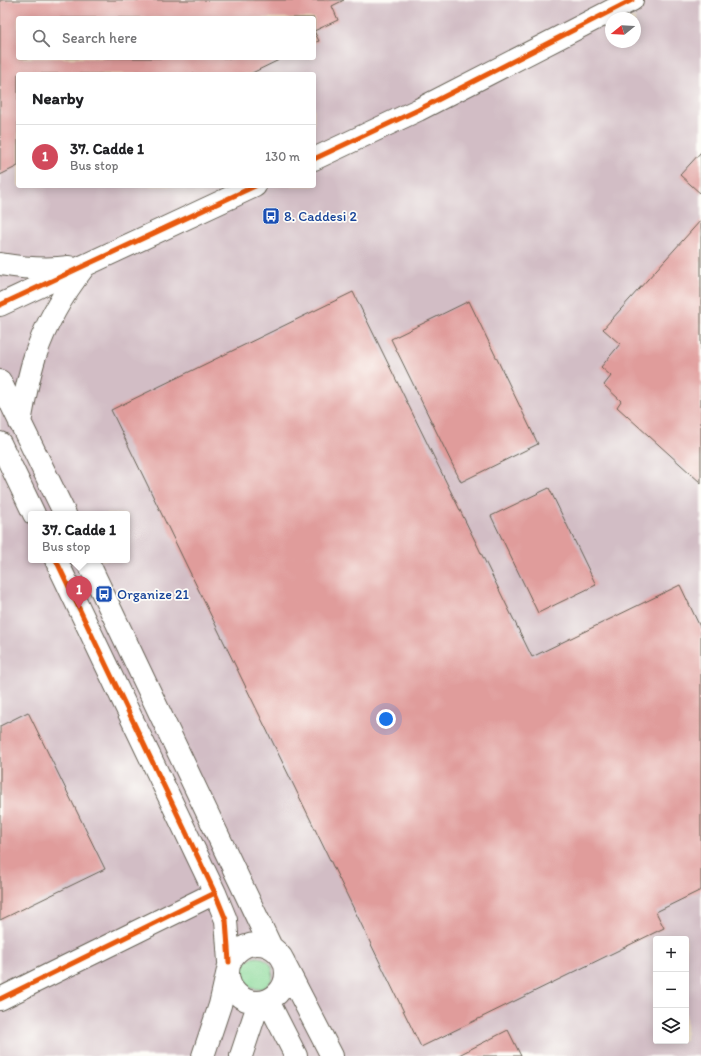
<!DOCTYPE html>
<meta charset="utf-8">
<style>
body{margin:0;font-family:Itim,sans-serif;background:#f2f2f2;color:#202124}
.controls{position:absolute;right:12px;bottom:12px;display:grid;overflow:hidden;border-radius:4px;box-shadow:0 2px 10px #0003}
.controls button{width:36px;height:36px;display:grid;place-items:center;padding:0;border:0;border-bottom:1px solid #e0e0e0;background:#fff;color:#202124;font:20px sans-serif}
.compass{position:absolute;left:605px;top:12px;width:36px;height:36px;border-radius:50%;background:#fff;box-shadow:0 2px 10px #0003;rotate:252deg}
.you{position:absolute;left:386px;top:719px;width:14px;height:14px;margin:-10px;border:3px solid #fff;border-radius:50%;background:#1a73e8;box-shadow:0 0 0 6px #1a73e833}
.badge{display:grid;place-items:center;width:26px;height:26px;border-radius:50%;background:#d1495b;color:#fff;font-size:13px;font-weight:700}
.pin{position:absolute;translate:-50% -33px;filter:drop-shadow(0 1px 2px #0008)}
.pin::after{content:'';position:absolute;top:21px;width:14px;height:12px;background:inherit;clip-path:polygon(0 0,100% 0,50% 100%)}
.popup{position:absolute;left:28px;top:511px;width:102px;height:52px;box-sizing:border-box;display:grid;place-content:center;border-radius:4px;background:#fff;filter:drop-shadow(0 1px 3px #0005);font-size:13px;white-space:nowrap;color:#757577}
.popup b{font-size:15px;color:#202124}
.popup::after{content:'';position:absolute;left:50%;top:100%;margin-left:-8px;border:8px solid transparent;border-top-color:#fff}
.list{margin:0;padding:0;list-style:none}
h2{display:flex;justify-content:space-between;align-items:center;height:52px;margin:0;padding:0 16px;font-size:17px}
h2 small{font-size:13px;font-weight:400;color:#757577}
.list li{display:grid;grid-template-columns:26px 1fr auto;gap:12px;align-items:center;box-sizing:border-box;height:64px;padding:0 16px;border-top:1px solid #e0e0e0}
.list b{display:block;font-size:15px;white-space:nowrap}
.list p{margin:0;font-size:13px;white-space:nowrap;color:#757577}
.list em{font-size:13px;font-style:normal;color:#757577}
.icon{flex:none;width:22px;height:22px;fill:none;stroke:currentColor;stroke-width:2;stroke-linecap:round;stroke-linejoin:round}
.map{position:relative;flex:none;width:701px;height:1056px;overflow:hidden}
.search{position:absolute;background:#fff;box-shadow:0 2px 10px #0003;left:16px;top:16px;width:300px;height:44px;display:flex;align-items:center;gap:10px;box-sizing:border-box;padding:0 14px;border-radius:4px;color:#757577;font-size:15px}
.panel{position:absolute;background:#fff;box-shadow:0 2px 10px #0003;left:16px;top:72px;width:300px;height:116px;border-radius:4px}
.map>svg:first-child{display:block}
.industrial{fill:#d2bdc5;fill-rule:evenodd}
.green{fill:#89d999;stroke:#527a5a}
.building{fill:#e09c9b}
.lines{fill:none;stroke-linecap:round;stroke-linejoin:round}
.minor-casing{stroke:#666054;stroke-width:24}
.minor{stroke:#fff;stroke-width:22}
.cycleway-casing{stroke:#fdfcf7;stroke-width:8}
.cycleway{stroke:#e8590c;stroke-width:5}
.labels{text-anchor:middle;dominant-baseline:central;stroke-width:3.5;stroke-linejoin:round;paint-order:stroke}
.transit-label{font-size:14px;fill:#164399;stroke:#fdfcf7;text-anchor:start}
</style>
<div class="map">
<svg width="701" height="1056" viewBox="0 0 701 1056">
<rect width="100%" height="100%" fill="#fdfcf7"/>
<filter id="ink" filterUnits="userSpaceOnUse"><feTurbulence type="fractalNoise" baseFrequency=".025" numOctaves="2"/><feDisplacementMap in="SourceGraphic" scale="8" xChannelSelector="R" yChannelSelector="G"/><feConvolveMatrix kernelMatrix="1 2 1 2 8 2 1 2 1" color-interpolation-filters="sRGB"/></filter>
<filter id="wash" filterUnits="userSpaceOnUse"><feTurbulence type="fractalNoise" baseFrequency=".012" numOctaves="4" result="noise"/><feDisplacementMap in="SourceGraphic" scale="16" xChannelSelector="R" yChannelSelector="G"/><feGaussianBlur stdDeviation="0.9" result="paint"/><feColorMatrix in="noise" values="0 0 0 0 0 0 0 0 0 0 0 0 0 0 0 0 0 1.4 0 .05"/><feComposite in="paint" operator="in"/></filter>
<g filter="url(#wash)">
<rect width="100%" height="100%" fill="#f0ddbc"/>
<path class="industrial" d="M 0,0 L 701,0 L 701,1056 L 0,1056 ZM 18,18 L 314,18 L 314,58 L 18,58 ZM 611,18 L 635,18 L 635,42 L 611,42 ZM 18,74 L 314,74 L 314,186 L 18,186 ZM 31,514 L 127,514 L 127,560 L 31,560 ZM 656,939 L 686,939 L 686,1041 L 656,1041 Z"/>
<path class="green" d="M241 973a16 16 0 1 1 32 0a16 16 0 1 1-32 0Z"/>
<g id="blocks">
<path class="building" d="M 0,0 L 344,0 L 332,6 L 338,20 L 314,31 L 319,41 L 314,43 L 314,18 L 18,18 L 18,58 L 283,58 L 250,74 L 18,74 L 18,166 L 0,175 Z
M 701,152 L 701,194 L 680,175 Z
M 701,220 L 701,483 L 617,407 L 621,401 L 604,385 L 611,376 L 601,367 L 620,344 L 603,329 Z
M 353,292 L 532,657 L 680,585 L 701,629 L 701,890 L 656,912 L 664,928 L 421,1047 L 111,410 Z
M 469,301 L 538,444 L 461,482 L 391,339 Z
M 549,488 L 596,585 L 538,613 L 491,516 Z
M 28,712 L 105,869 L 0,920 L 0,726 Z
M 508,1030 L 521,1056 L 457,1056 Z"/>
</g>
</g>
<g filter="url(#ink)">
<use href="#blocks" fill-opacity="0" stroke="#666054" stroke-width="1"/>
<g class="lines">
<defs>
<path id="minor" d="M 314,159 L 418,110 L 632,0
M 0,264 C 23,268 46,270 69,267
M 0,305 L 255,186
M 0,381 L 65,514
M 20,423 C 24,400 28,378 35,356 C 46,323 63,294 84,267
M 0,443 L 34,514
M 56,560 L 215,893 L 226,920 L 229,962
M 87,560 L 271,947
M228 973a29 29 0 1 1 58 0a29 29 0 1 1-58 0Z
M 286,967 L 332,1056
M 0,999 L 215,893
M 268,1001 L 296,1056
M 203,1056 L 220,1005 L 228,970
M 241,1056 L 259,1002"/>
</defs>
<use href="#minor" class="minor-casing"/>
<use href="#minor" class="minor"/>
<defs>
<path id="cycleway" d="M 314,159 L 418,110 L 632,0
M 0,305 L 255,186
M 56,560 L 215,893 L 226,920 L 229,962
M 0,999 L 215,893"/>
</defs>
<use href="#cycleway" class="cycleway-casing"/>
<use href="#cycleway" class="cycleway"/>
</g>
</g>
<defs>
<symbol id="bus-square" viewBox="-11 -11 22 22"><rect x="-9" y="-9" width="18" height="18" rx="4" fill="#1a4fb4" stroke="#fdfcf7"/><path d="M-5-6H5V4H4V6H2V4H-2V6H-4V4H-5ZM-3.5-4V0h7V-4ZM-3.5 1.2v1.5H-2V1.2ZM2 1.2v1.5H3.5V1.2Z" fill="#fff"/></symbol>
</defs>
<g fill-rule="evenodd">
<use href="#bus-square" x="261" y="206" width="20" height="20"/>
<use href="#bus-square" x="94" y="584" width="20" height="20"/>
</g>
<g class="labels">
<g class="transit-label">
<text x="284" y="216">8. Caddesi 2</text>
<text x="117" y="594">Organize 21</text>
</g>
</g>
</svg>
<div class="controls">
<button>+</button>
<button>−</button>
<button><svg class="icon" aria-label="layers" viewBox="0 0 24 24"><path d="M12 4l9 5-9 5-9-5zM3 14l9 5 9-5"/></svg></button>
</div>
<svg class="compass" viewBox="-18 -18 36 36"><path d="M0-13l5 13h-10z" fill="#e53935"/><path d="M0 13l5-13h-10z" fill="#757577"/></svg>
<div class="you"></div>
<div class="pin badge" style="left:79px;top:609px">1</div>
<div class="popup"><b>37. Cadde 1</b>Bus stop</div>
<div class="search"><svg class="icon" aria-label="search" viewBox="0 0 24 24"><circle cx="10" cy="10" r="6"/><path d="M15 15l6 6"/></svg>Search here</div>
<section class="panel">
<h2>Nearby<small></small></h2>
<ul class="list">
<li><span class="badge">1</span><div><b>37. Cadde 1</b><p>Bus stop</p></div><em>130 m</em></li>
</ul>
</section>
</div>
